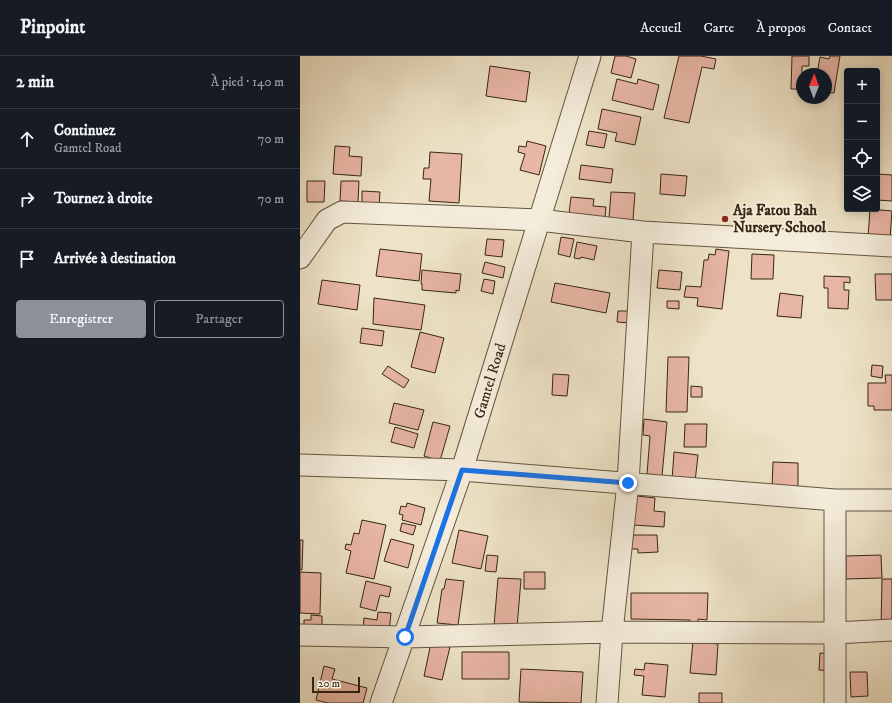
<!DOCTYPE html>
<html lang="fr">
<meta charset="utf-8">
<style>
body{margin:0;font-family:"IM FELL DW Pica",serif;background:#242831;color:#f1f3f6}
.controls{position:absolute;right:12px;top:12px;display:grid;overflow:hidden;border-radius:4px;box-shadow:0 2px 10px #0003}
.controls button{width:36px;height:36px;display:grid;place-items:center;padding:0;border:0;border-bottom:1px solid #363941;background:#171b24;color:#f1f3f6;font:20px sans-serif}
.compass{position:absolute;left:496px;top:12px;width:36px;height:36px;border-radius:50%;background:#171b24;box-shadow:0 2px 10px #0003;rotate:1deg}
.scale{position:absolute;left:12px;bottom:10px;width:48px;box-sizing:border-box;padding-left:4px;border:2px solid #362612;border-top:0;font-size:11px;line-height:14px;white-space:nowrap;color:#362612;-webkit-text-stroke:3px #f4eddb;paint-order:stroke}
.stop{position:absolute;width:12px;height:12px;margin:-9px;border:3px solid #1a73e8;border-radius:50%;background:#fff}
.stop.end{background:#1a73e8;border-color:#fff;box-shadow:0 1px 4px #0008}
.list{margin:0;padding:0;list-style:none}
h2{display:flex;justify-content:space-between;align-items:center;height:52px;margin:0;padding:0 16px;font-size:17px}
h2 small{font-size:13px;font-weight:400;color:#9ea1a6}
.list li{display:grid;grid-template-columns:26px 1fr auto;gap:12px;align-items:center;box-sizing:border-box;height:60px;padding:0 16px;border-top:1px solid #363941}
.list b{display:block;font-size:15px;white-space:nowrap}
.list p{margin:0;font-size:13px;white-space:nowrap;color:#9ea1a6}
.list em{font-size:13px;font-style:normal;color:#9ea1a6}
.actions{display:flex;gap:8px;padding:12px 16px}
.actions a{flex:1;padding:9px 0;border:1px solid #8c9099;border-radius:4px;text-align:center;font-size:14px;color:#8c9099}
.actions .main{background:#8c9099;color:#fff}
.icon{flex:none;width:22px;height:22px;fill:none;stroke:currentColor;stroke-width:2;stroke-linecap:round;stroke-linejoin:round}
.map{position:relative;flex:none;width:592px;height:647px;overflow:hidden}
header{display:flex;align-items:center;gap:24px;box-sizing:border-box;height:56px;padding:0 20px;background:#171b24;border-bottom:1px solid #363941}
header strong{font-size:19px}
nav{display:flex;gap:22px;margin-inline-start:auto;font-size:14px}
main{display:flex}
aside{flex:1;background:#171b24}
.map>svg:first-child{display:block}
.building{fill:#e8b6a5;stroke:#362612}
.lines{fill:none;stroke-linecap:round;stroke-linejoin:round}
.minor-casing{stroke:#64553f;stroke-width:23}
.minor{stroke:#f4eddb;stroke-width:21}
.route{stroke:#1a73e8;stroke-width:5}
.poi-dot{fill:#8f2418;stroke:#f4eddb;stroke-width:1.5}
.labels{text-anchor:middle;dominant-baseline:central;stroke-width:3.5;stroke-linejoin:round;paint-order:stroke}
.poi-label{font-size:15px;font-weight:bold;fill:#362612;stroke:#f4eddb;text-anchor:start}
.street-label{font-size:15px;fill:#362612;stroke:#f4eddb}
</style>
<header>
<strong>Pinpoint</strong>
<nav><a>Accueil</a><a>Carte</a><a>À propos</a><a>Contact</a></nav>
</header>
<main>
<aside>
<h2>2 min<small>À pied · 140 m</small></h2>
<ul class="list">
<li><svg class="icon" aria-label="ahead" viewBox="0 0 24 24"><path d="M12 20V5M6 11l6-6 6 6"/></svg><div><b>Continuez</b><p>Gamtel Road</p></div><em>70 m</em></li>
<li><svg class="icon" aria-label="right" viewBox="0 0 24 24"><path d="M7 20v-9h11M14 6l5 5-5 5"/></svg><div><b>Tournez à droite</b></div><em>70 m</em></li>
<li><svg class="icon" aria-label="arrive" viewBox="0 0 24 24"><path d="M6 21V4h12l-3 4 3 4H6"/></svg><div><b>Arrivée à destination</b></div></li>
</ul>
<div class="actions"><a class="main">Enregistrer</a><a>Partager</a></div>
</aside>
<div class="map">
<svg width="592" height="647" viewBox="0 0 592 647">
<rect width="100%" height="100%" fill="#eee3c7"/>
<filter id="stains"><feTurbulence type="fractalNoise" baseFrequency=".005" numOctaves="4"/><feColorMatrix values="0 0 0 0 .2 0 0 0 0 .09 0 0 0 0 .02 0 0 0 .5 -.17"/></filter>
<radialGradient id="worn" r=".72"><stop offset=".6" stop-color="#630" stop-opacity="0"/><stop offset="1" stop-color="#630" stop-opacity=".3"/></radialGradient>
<path class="building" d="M 315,0 L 326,0 L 336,3 L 331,22 L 311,17 Z
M 379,0 L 401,0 L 416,3 L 414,13 L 402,11 L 389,67 L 364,62 Z
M 492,0 L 509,0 L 509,10 L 502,10 L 502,33 L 491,33 Z
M 530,0 L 540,0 L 534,37 L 526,36 L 526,18 L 517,18 L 520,1 L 529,3 Z
M 190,10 L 230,16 L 226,46 L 186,40 Z
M 317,23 L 337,28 L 338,23 L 359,29 L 353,54 L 312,44 Z
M 302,53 L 341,61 L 335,89 L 315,85 L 317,77 L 298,73 Z
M 289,75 L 307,78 L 304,92 L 286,89 Z
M 227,85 L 246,90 L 239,119 L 220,114 L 225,98 L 218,96 L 219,90 L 226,91 Z
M 35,90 L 50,91 L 49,100 L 62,101 L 61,120 L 33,118 Z
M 130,96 L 162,98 L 159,147 L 129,145 L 131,123 L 123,123 L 124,112 L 129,112 Z
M 281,109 L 313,113 L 311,127 L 279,123 Z
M 361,118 L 387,120 L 385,140 L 360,138 Z
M 577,118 L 592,119 L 592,145 L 577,144 Z
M 7,125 L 25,125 L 24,146 L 7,146 Z
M 41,125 L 59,125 L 58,146 L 40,145 Z
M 62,135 L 80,136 L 79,151 L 62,150 Z
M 311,136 L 335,137 L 333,164 L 309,162 Z
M 271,141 L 294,143 L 293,150 L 306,151 L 305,162 L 269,158 Z
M 570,153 L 592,155 L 590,183 L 568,182 Z
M 261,181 L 274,183 L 270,201 L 258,198 Z
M 187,183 L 204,184 L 202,201 L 185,199 Z
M 277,186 L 297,190 L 294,204 L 281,201 L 280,203 L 274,202 Z
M 80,193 L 122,198 L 119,225 L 76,220 Z
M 416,193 L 429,195 L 422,253 L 397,250 L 398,242 L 384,241 L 386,230 L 401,231 L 404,204 L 408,204 L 409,198 L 415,199 Z
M 452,198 L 474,199 L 473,223 L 451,223 Z
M 185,206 L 205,211 L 203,222 L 182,217 Z
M 122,214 L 161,218 L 159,235 L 156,234 L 156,237 L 122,234 L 122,228 L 121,228 Z
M 359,214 L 382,216 L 380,234 L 357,232 Z
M 575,218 L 592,218 L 592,244 L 576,244 Z
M 524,220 L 550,221 L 550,227 L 544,226 L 544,234 L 549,234 L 548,253 L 528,252 L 528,232 L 524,232 Z
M 184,223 L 195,225 L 193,238 L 181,235 Z
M 22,224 L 60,229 L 57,254 L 18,248 Z
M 255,227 L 310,237 L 306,257 L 251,246 Z
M 480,237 L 503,240 L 501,262 L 477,260 Z
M 74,242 L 125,249 L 121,274 L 73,268 Z
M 367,245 L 379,245 L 379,253 L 367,252 Z
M 318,255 L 330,255 L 330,267 L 317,266 Z
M 62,272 L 84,275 L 82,290 L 60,287 Z
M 120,276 L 144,282 L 135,317 L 111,311 Z
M 368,301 L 389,301 L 387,356 L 366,356 Z
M 572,309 L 583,310 L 582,322 L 571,320 Z
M 88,310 L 109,324 L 104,332 L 82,318 Z
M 253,318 L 269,319 L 267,340 L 252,339 Z
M 585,319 L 592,319 L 592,354 L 574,354 L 574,350 L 568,350 L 568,327 L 586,327 Z
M 391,330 L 402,331 L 402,341 L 391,341 Z
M 94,347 L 124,354 L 118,374 L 89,367 Z
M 344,363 L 367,366 L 362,420 L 347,418 L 350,380 L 343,379 Z
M 133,366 L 150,370 L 140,405 L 124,400 Z
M 385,368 L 407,368 L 406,391 L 384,391 Z
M 95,371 L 118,378 L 114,392 L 91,386 Z
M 374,396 L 398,399 L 395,426 L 372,424 Z
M 473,406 L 498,407 L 498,431 L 472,431 Z
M 337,440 L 355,442 L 354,455 L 365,456 L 364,471 L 334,469 Z
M 107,447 L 125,452 L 121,469 L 102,464 L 103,459 L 99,458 L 101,450 L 106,451 Z
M 62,464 L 86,469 L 74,523 L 46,517 L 51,495 L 45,493 L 46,488 L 51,489 L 54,477 L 59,478 Z
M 102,467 L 116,470 L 113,479 L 100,475 Z
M 159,474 L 188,480 L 181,513 L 152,507 Z
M 331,479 L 357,479 L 358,496 L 338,497 L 338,493 L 331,493 Z
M 91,483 L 114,489 L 108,512 L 84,505 Z
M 0,484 L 3,484 L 2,514 L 0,514 Z
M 187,499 L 198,500 L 196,516 L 185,515 Z
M 581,499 L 582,522 L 546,523 L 546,500 Z
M 0,516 L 21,517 L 20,558 L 0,557 Z
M 224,516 L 245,516 L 245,533 L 224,533 Z
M 198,522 L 221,523 L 217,572 L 194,570 Z
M 146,523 L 164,525 L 158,569 L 137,567 L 142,533 L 144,533 Z
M 582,523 L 592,523 L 592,572 L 581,572 Z
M 66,525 L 91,531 L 89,541 L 80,539 L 76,555 L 60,551 Z
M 331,537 L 408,537 L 407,564 L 398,563 L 398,571 L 390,571 L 390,564 L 331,563 Z
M 78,556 L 91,557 L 89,576 L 63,574 L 64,562 L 77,564 Z
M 11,559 L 22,560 L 22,575 L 4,575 L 4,564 L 11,564 Z
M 393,585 L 418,588 L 416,619 L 390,617 Z
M 131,587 L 150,591 L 142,624 L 124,620 Z
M 162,596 L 209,596 L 209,623 L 162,623 Z
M 520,597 L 532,598 L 531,615 L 519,614 Z
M 345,607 L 368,609 L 365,641 L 342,639 L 344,620 L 334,619 L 335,613 L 344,614 Z
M 24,610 L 35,613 L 32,623 L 67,632 L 63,647 L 28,647 L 16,644 Z
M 221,613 L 283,616 L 281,647 L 219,646 Z
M 550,616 L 567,616 L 568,640 L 551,641 Z
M 399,637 L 422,637 L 422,647 L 399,647 Z"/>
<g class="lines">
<defs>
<path id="minor" d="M 0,202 L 27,164 L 42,156 L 239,164 L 343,176 L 592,190
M 0,409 L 162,414 L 535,444 L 592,444
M 535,444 L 535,647
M 0,579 L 105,581 L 312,576 L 535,577 L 592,574
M 81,647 L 162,414 L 290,0
M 307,647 L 312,576 L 328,427 L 343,176"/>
</defs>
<use href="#minor" class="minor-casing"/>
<use href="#minor" class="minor"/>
</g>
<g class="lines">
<path class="route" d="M 105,581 L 162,414 L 328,427"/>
</g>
<circle class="poi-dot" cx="425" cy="163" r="4"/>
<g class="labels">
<g class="poi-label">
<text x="433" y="154">Aja Fatou Bah<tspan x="433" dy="17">Nursery School</tspan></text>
</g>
<g class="street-label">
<text transform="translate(190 325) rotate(-73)">Gamtel Road</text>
</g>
</g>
<rect width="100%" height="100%" filter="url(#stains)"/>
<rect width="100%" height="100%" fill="url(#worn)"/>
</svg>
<div class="controls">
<button>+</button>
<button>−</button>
<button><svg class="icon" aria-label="locate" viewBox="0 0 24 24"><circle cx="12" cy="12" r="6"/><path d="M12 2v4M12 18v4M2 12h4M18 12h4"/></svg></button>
<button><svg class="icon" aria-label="layers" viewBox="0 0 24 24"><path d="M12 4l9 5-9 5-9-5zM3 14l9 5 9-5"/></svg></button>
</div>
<svg class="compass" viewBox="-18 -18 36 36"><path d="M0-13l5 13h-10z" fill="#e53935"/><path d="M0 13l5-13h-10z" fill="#9ea1a6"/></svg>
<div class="scale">20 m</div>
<div class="stop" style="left:105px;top:581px"></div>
<div class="stop end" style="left:328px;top:427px"></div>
</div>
</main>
